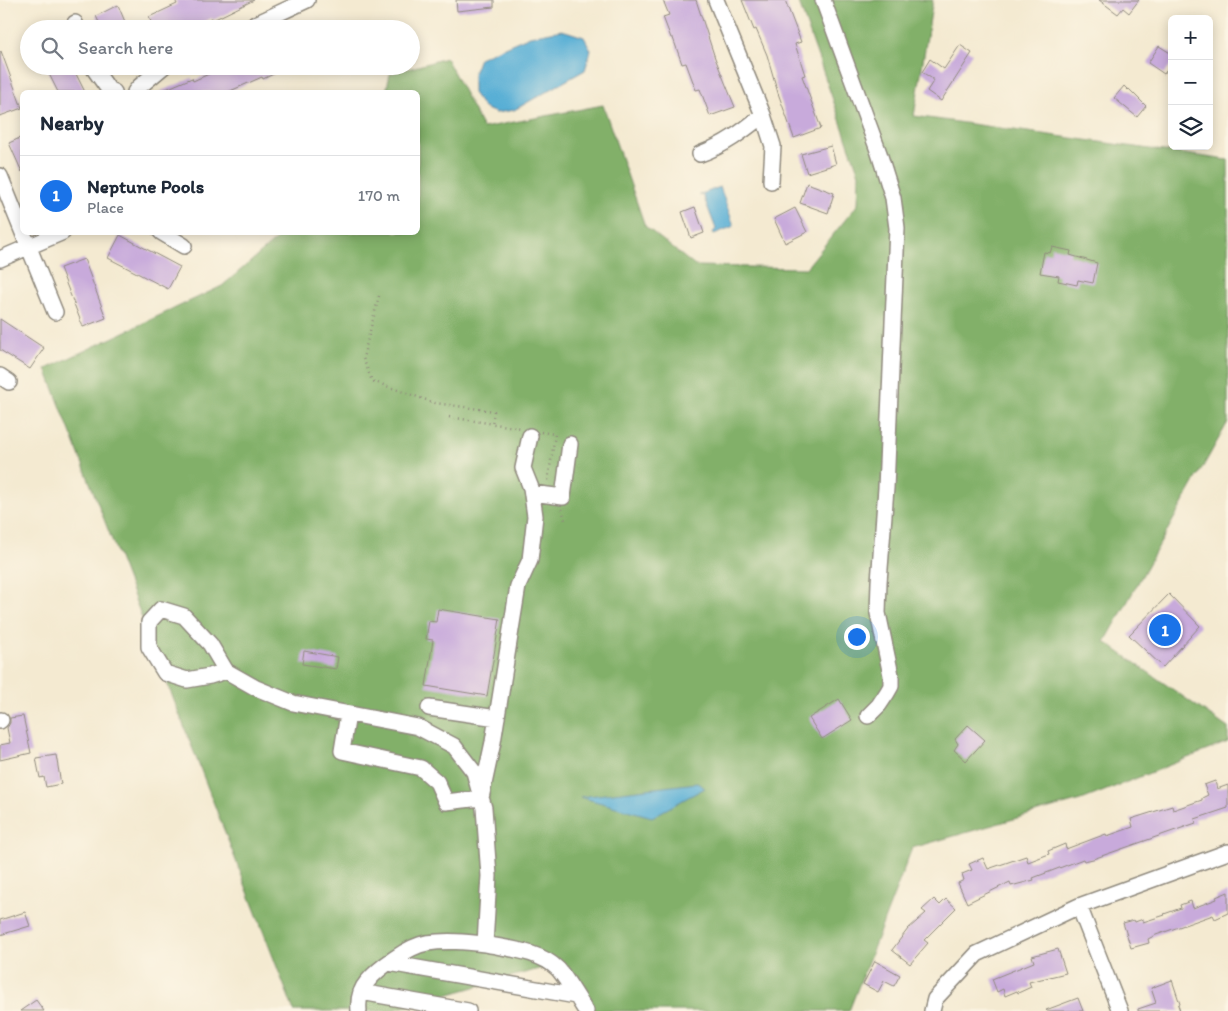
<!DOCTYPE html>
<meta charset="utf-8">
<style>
body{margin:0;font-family:Itim,sans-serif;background:#f2f2f3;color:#1f2937}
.controls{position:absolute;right:15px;top:15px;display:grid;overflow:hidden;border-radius:8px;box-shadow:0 2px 12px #0003}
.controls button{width:45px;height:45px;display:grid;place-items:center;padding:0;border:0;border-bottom:1px solid #e0e1e3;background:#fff;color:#1f2937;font:25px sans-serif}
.you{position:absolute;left:856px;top:636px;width:18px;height:18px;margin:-12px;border:4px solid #fff;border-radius:50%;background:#1a73e8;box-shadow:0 0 0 8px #1a73e833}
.badge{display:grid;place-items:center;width:32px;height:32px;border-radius:50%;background:#1a73e8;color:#fff;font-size:16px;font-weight:700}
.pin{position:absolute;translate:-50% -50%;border:2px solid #fff;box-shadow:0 1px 5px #0006}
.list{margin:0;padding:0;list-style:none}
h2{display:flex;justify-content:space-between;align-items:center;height:65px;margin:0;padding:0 20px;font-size:21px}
h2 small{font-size:16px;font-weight:400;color:#747a83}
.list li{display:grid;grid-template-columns:32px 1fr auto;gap:15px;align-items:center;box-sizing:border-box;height:80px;padding:0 20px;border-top:1px solid #e0e1e3}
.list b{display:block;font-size:19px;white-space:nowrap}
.list p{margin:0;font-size:16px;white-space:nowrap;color:#747a83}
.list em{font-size:16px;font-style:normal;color:#747a83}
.icon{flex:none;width:28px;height:28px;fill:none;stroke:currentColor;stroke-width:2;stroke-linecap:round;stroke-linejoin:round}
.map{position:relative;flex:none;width:1228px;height:1011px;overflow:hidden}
.search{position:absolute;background:#fff;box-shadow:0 2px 12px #0003;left:20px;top:20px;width:400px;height:55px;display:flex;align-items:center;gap:12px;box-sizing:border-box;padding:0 18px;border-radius:28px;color:#747a83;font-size:19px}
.panel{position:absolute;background:#fff;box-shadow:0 2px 12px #0003;left:20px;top:90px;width:400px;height:145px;border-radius:8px}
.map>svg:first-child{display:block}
.forest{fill:#82b069;stroke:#566e4a}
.water{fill:#58afd5;stroke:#426d80}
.building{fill:#c8aadb}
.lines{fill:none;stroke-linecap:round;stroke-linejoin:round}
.minor-casing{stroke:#908a7e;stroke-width:18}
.path{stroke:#908a7e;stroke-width:2.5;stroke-dasharray:1 4;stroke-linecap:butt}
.minor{stroke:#fff;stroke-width:15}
</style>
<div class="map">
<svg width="1228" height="1011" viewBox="0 0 1228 1011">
<rect width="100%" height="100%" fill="#fcf5e5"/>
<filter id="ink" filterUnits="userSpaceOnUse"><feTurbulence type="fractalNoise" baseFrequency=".02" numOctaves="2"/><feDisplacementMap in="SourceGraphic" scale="10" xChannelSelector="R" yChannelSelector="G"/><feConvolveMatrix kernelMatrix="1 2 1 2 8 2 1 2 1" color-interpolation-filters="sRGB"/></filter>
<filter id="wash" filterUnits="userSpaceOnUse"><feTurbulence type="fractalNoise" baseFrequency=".0096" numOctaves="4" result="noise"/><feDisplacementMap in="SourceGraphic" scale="20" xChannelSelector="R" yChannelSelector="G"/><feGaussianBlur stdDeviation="1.12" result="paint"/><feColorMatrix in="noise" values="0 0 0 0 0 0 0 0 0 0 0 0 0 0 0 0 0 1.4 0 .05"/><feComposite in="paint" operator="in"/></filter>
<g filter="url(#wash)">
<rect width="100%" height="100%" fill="#f4ead1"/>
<path class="forest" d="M 798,0 L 933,0 L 914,116 L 1228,160 L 1228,422 L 1105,642 L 1228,728 L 1228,742 L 1084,799 L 912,848 L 849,1011 L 587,1011 L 560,963 L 389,1011 L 294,1011 L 46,369 L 222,286 L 284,233 L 418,232 L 418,92 L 386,92 L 390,74 L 446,58 L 483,128 L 603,105 L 645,226 L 695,266 L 806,268 L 858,204 L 859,174 Z"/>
<path class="water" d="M 562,30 L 584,37 L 591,50 L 585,70 L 514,110 L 496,113 L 484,108 L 473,93 L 473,74 L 479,58 L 530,36 Z
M 720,187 L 734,226 L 714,234 L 713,232 L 716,229 L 703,195 L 699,195 Z
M 697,783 L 705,788 L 652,817 L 580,797 Z"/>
<g id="blocks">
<path class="building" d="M 175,0 L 254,0 L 213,20 L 212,18 L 187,29 L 154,29 L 149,17 L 177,4 Z
M 456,0 L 494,0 L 494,7 L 457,11 Z
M 663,0 L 696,0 L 715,58 L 735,107 L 710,116 L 700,89 L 696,90 L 686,63 L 682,64 L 673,38 L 671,38 L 663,17 L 669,15 Z
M 742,0 L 785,0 L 801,42 L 795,44 L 805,75 L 802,76 L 821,128 L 794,138 L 778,93 L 767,55 L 756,29 L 754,30 Z
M 1099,0 L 1139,0 L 1129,13 L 1123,8 L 1118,14 Z
M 118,5 L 128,29 L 102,29 L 96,16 Z
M 960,45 L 972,53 L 941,101 L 927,91 L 934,80 L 922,72 L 930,59 L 944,69 Z
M 1159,46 L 1172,54 L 1172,63 L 1164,74 L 1148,63 Z
M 1,51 L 22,108 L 0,116 L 0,52 Z
M 45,66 L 72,66 L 85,92 L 58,92 Z
M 227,66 L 290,66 L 263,79 L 262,77 L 228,92 L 159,92 L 192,78 L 193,81 Z
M 1124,86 L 1128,90 L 1129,89 L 1146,106 L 1137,117 L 1114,98 Z
M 22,137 L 22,172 L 9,143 Z
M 831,146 L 836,164 L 807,173 L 801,154 Z
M 807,183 L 834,193 L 828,213 L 800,203 Z
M 695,207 L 704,233 L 691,238 L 682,212 Z
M 795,208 L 807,232 L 785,243 L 774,219 Z
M 120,235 L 180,267 L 168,289 L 108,258 Z
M 1052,247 L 1071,251 L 1070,255 L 1097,263 L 1093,283 L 1078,280 L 1077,285 L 1058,281 L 1059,276 L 1040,273 L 1044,252 L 1050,253 Z
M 84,259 L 106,318 L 83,327 L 60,268 Z
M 0,319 L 44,348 L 30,369 L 0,350 Z
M 1169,594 L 1200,626 L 1163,667 L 1129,635 Z
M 438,609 L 500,619 L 487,696 L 426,686 L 433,640 L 426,639 L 429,621 L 436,622 Z
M 304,651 L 338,657 L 336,669 L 302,664 Z
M 839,699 L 852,720 L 822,739 L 809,718 Z
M 23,716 L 31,753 L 0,760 L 0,745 L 10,743 L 7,728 L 10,723 L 10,718 Z
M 968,725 L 985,740 L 966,761 L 954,750 L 958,744 L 955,739 Z
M 56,755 L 61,784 L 46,787 L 44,777 L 40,778 L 36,758 Z
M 1215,781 L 1217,789 L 1228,785 L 1228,808 L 1195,819 L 1196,823 L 1093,859 L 1084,861 L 1083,859 L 1033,878 L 1034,880 L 1011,886 L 1010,882 L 967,903 L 958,883 L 964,880 L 962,874 L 972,870 L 969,864 L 983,858 L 988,869 L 1026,856 L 1028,862 L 1049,854 L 1048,851 L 1065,844 L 1066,849 L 1106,834 L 1107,836 L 1133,827 L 1131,819 L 1172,806 L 1173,810 L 1202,800 L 1202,798 L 1208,795 L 1204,785 Z
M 1228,892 L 1228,913 L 1215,919 L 1213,915 L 1156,935 L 1148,939 L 1149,943 L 1131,948 L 1123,923 L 1134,920 L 1135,922 L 1143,919 L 1143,922 L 1165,915 L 1164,914 L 1181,908 L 1180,905 L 1191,901 L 1193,908 L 1217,899 L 1216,897 Z
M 934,899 L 940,905 L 946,899 L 956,908 L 924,940 L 928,943 L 910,964 L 892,950 L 908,929 L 926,913 L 922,910 Z
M 25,912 L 30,926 L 0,935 L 0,920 Z
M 1058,949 L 1066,973 L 1029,982 L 1031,987 L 1018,993 L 1017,991 L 1005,996 L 1003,989 L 997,992 L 992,979 L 1034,962 L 1032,956 Z
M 875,961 L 900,975 L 894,986 L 884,981 L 878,992 L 863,984 Z
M 1172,980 L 1180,1004 L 1178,1005 L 1180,1011 L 1138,1011 L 1138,1009 L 1156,1003 L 1151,988 Z
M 1078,998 L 1083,1011 L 1047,1011 L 1046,1010 Z
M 36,1000 L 44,1011 L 20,1011 Z"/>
</g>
</g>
<g filter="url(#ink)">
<use href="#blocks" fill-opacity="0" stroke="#908a7e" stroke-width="1"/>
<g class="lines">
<defs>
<path id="minor" d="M 716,0 L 763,115 L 773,146 L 771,181
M 823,0 L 879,153 L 893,198 L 897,228 L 886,488 L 879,582 L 878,613 L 891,675 L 891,686 L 887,693 L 879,705 L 868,716
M 75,23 L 77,29
M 245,29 L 307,0
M 92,66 L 109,90 L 114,92
M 135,92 L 139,87 L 164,66
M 700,154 C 725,145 743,131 763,115
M 0,176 L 55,312
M 161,232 L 184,246
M 0,259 L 63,232
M 0,376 L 9,382
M 532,493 L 563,497 L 570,444
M 226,671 L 210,676 L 187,680 L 165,673 L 149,647 L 149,622 L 161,609 L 184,616 L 210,644 L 226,671 L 256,688 L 293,703 L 418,727 L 454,746 L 474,772 L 484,808 L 489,876 L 485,944 C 509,949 540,951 558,969 C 567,979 578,999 586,1011
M 429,708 L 497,718
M 348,714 L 342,751 L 421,768 L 437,782 L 446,802 L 481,798 L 493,742 L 518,586 L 530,560 L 535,516 L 531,488 L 523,468 L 530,436
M 0,721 L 1,720
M 1079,906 L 1120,1011
M 389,963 L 576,996
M 361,992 L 468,1011
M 359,1011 C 358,1001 360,990 367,982 C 378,968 409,946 427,943 C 447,940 466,942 485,944
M 932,1011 L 935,999 L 977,954 L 1079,906 L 1228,852"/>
</defs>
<use href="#minor" class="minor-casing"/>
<path class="path" d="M 379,296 L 363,358 L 372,381 L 435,403 L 494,411 L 492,424
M 449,417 L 521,428
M 541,432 L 555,434 L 548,481
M 562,509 L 565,520"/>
<use href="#minor" class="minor"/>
</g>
</g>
</svg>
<div class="controls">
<button>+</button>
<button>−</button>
<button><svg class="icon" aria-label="layers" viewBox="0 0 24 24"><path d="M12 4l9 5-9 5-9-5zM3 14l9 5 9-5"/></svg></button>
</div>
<div class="you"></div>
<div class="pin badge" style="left:1165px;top:630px">1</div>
<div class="search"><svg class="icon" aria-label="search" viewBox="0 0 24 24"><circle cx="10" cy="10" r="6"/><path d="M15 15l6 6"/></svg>Search here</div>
<section class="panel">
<h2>Nearby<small></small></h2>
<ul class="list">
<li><span class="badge">1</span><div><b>Neptune Pools</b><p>Place</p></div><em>170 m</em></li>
</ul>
</section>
</div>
